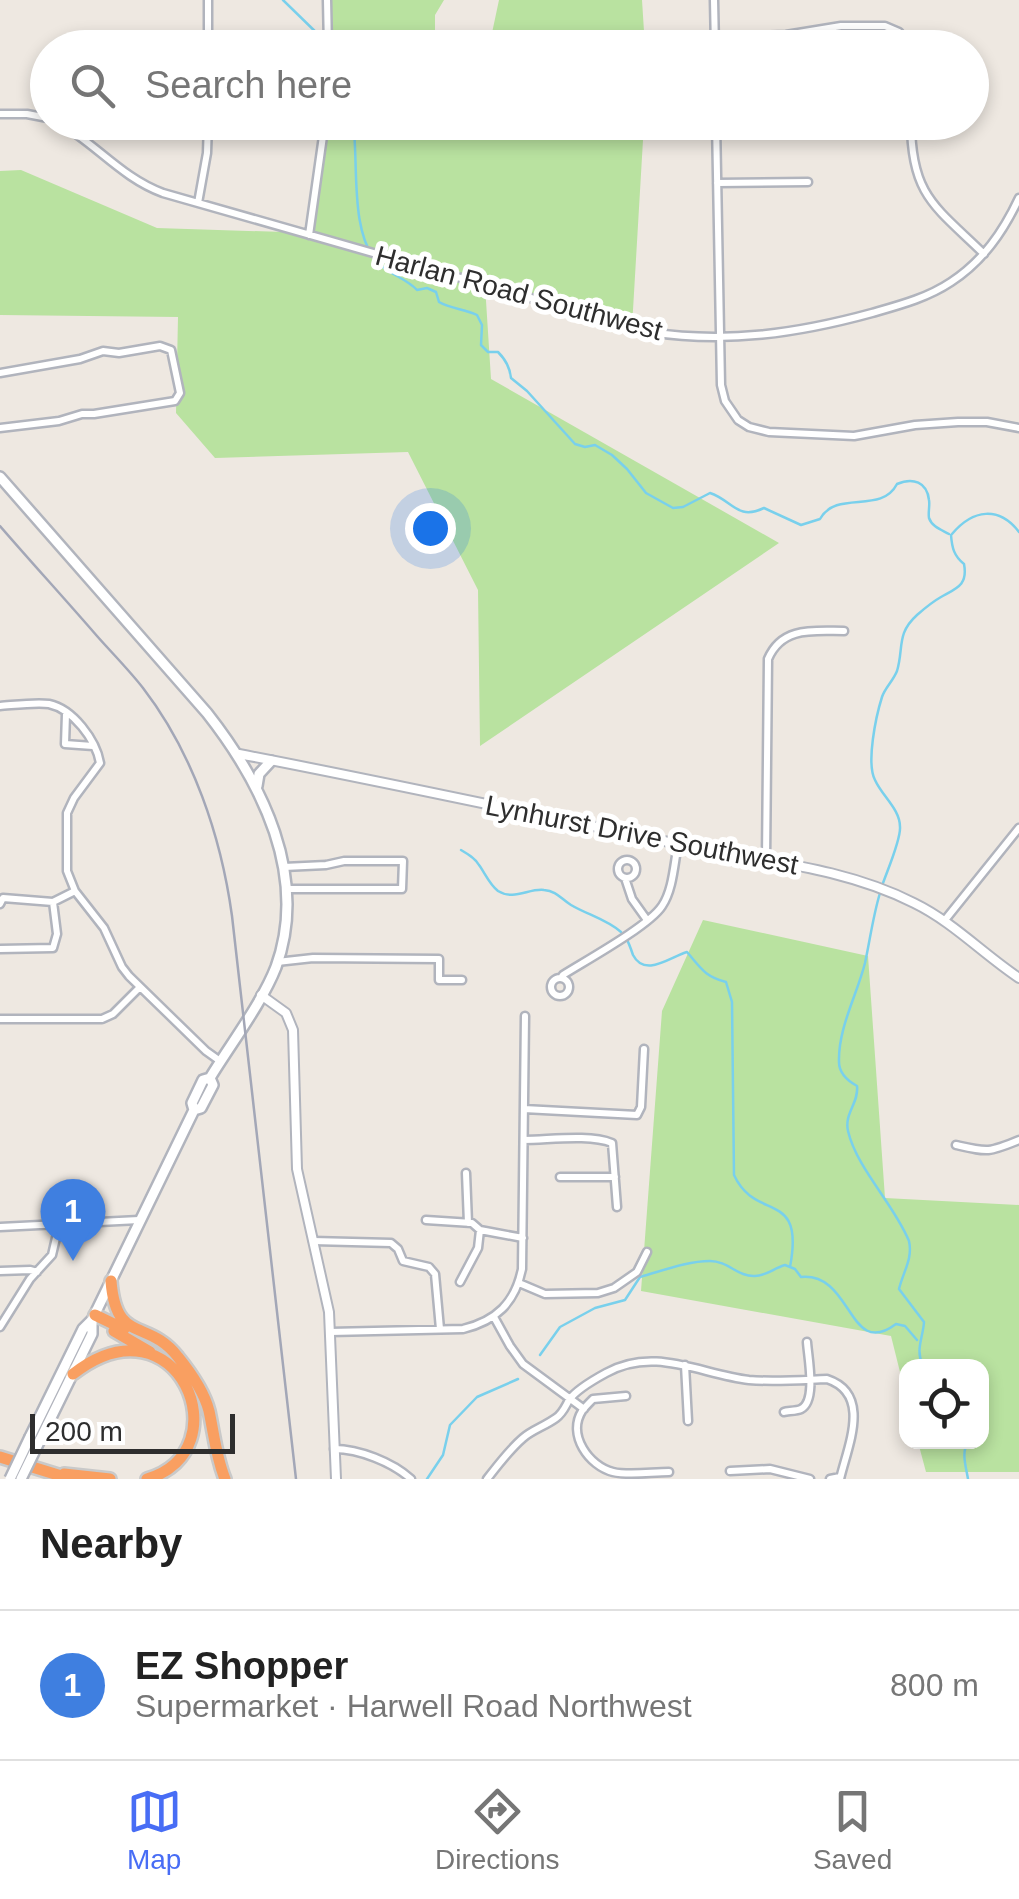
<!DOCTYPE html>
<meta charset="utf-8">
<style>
body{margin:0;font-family:Arial,sans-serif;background:#f2f2f2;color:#222}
.controls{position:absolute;right:30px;bottom:30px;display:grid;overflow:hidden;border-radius:20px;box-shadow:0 5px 15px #0003}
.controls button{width:90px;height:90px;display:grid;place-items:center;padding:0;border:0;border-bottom:2px solid #e0e0e0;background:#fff;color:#222;font:50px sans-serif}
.scale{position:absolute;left:30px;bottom:25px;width:205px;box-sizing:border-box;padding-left:10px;border:5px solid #2e2e2e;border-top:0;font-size:28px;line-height:35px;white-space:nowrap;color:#2e2e2e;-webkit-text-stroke:8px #fff;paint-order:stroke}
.you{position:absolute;left:430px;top:528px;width:35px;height:35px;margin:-25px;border:8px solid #fff;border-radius:50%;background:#1a73e8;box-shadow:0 0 0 15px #1a73e833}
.badge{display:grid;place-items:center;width:65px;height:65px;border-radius:50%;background:#486df5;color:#fff;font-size:32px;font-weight:700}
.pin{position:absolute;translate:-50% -82px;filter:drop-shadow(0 2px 5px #0008)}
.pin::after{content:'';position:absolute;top:52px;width:35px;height:30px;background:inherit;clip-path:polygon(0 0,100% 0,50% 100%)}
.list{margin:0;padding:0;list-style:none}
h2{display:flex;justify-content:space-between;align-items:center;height:130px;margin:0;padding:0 40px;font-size:42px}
h2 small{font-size:32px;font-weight:400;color:#767676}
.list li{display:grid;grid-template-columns:65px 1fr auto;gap:30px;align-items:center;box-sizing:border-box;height:150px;padding:0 40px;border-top:2px solid #e0e0e0}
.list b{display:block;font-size:38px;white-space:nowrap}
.list p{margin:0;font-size:32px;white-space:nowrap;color:#767676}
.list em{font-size:32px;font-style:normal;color:#767676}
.icon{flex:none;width:55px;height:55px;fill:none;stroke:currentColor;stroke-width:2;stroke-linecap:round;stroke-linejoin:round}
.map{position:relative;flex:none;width:1019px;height:1479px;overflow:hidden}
.search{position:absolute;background:#fff;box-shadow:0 5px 15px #0003;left:30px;right:30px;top:30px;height:110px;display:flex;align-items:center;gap:25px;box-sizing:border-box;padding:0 35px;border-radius:55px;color:#767676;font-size:38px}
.sheet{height:280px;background:#fff}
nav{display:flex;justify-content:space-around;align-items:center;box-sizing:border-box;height:140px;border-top:2px solid #e0e0e0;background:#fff;font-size:28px;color:#767676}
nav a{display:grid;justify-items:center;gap:5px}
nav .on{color:#486df5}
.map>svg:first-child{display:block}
.green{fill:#b9e2a0}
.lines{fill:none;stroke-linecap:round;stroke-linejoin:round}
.stream{stroke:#79d0ec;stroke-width:2.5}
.minor-casing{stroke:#b1b4bd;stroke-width:11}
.tertiary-casing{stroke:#b1b4bd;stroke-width:12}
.secondary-casing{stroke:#b1b4bd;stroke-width:14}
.motorway-casing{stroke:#c9c9c9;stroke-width:16}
.minor{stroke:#fff;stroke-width:6}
.tertiary{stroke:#fff;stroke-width:8}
.secondary{stroke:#fff;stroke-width:9}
.motorway{stroke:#f99f61;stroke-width:11}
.rail{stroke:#a3a7b7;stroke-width:2.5}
.secondary-bridge-casing{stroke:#b1b4bd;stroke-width:14;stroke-linecap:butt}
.secondary-bridge{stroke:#fff;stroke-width:9}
.labels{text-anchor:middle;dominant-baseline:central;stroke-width:10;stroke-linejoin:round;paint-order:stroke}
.street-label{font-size:28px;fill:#2e2e2e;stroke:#fff}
</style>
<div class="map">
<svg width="1019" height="1479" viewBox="0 0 1019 1479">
<rect width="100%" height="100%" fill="#eee8e1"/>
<path class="green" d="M 329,0 L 444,0 L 435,15 L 435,47 L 330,47 Z
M 499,0 L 642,0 L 645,47 L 489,47 Z
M 329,123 L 644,123 L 632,327 L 485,285 L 491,379 L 779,543 L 480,746 L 478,590 L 408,452 L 215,458 L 176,413 L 178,317 L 0,315 L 0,171 L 21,170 L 157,228 L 314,233 Z
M 703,920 L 868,956 L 885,1198 L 1019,1205 L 1019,1472 L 926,1472 L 918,1442 L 982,1442 L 982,1366 L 906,1366 L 906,1396 L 891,1336 L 641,1291 L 662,1011 Z"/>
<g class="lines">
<path class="stream" d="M 283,0 L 325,41
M 353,122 C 359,161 349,233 378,263 C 390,275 406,278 417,290 L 427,288 L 436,292 L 439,302 C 451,309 465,309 477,315 L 482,325 L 481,345 L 488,352 L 498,352 C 506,360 510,367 511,378 L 527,391 L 575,444 L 585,447 L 595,445 L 612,455 L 627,469 L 646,493 L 673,508 L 683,507 L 710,493 C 732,500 737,521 764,508 L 801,525 L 820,519 C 837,489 881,515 897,484 C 913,477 927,482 929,500 C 930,506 928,512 929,518 C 932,527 942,530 949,534
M 952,534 C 973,509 999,506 1019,532
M 461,850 C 468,854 475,858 479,865 C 485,873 489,884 498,891 C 514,901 529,888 544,890 C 557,891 561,899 571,905 C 588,915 606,919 621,932
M 882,886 C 887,871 901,840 900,827 C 900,809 882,796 875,780 C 866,763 876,716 882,697 C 885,688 893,681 897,671 C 904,648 896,634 917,615 C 925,608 932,602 941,597 C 957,588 968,585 964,564 C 954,556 952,548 951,535
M 880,893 C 873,916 870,940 865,963 C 857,995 838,1028 839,1062 C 839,1074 848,1081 857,1086 C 859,1103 844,1113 848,1131 C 857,1169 894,1204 909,1241 C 913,1259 903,1272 899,1289 L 924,1322 C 923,1338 915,1350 923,1366
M 626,938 C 629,943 631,949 633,955 C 645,978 670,957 687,952 C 701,968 704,976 726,982 L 732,1002 L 734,1175 C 756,1223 805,1188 790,1267
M 540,1355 L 560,1327 L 595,1308 L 625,1300 L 640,1277 C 662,1271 687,1261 710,1261 C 728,1261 738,1277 755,1276 C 766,1276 774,1268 785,1265 L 795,1269 L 801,1277 C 853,1272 848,1360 896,1324 L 905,1326 L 917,1340
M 968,1442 C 961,1452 966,1467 968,1479
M 427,1479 L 443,1455 L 450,1425 L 477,1397 L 518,1379"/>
<defs>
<path id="minor" d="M 208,0 L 208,48
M 327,0 L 328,48
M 714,0 L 715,48
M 715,37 L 786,35 L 841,26 L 885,26 L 899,32 L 909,48
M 0,114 L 27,114 L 48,118
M 58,122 C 96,144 122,178 163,193 L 650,332 C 726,344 799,333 872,313 C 900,305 927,298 951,282 C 983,261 1003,232 1019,198
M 716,122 L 721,385 L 725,401 L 738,420 L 749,427 L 769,432 L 854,436 L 915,425 L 958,422 L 987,422 L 1019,428
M 911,122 C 911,196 936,207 984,254
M 717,183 L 808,182
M 198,203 L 207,153 L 208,122
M 309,235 L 325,122
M 0,373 L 80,359 L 103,351 L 119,353 L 160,346 L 171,350 L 180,393 L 175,401 L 94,414 L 82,414 L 59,421 L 0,428
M 0,706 C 14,705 36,702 49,704 C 73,709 96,740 100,763 L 74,798 L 67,813 L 67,871 L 75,891 L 104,928 L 122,967 L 129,976 L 206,1051 L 220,1061
M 66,714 L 65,744 L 93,746
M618 869a9 9 0 1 1 18 0a9 9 0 1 1-18 0Z
M 766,860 L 768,659 C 782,626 814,631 844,631
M 284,867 L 326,865 L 344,861 L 403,861 L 402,889 L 287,889
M 625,878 L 632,899 L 647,920
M 53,902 L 75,891
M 0,904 L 3,898 L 53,902
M 945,920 L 1019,828
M 0,949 L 53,948 L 57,934 L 53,902
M 277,962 L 313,958 L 439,959 L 439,980 L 462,980
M551 987a9 9 0 1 1 18 0a9 9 0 1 1-18 0Z
M 561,978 L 563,975 C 585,961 649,926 662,906 C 673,890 674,864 678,844
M 0,1019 L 102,1019 L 113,1014 L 140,987
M 524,1109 L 637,1115 L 641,1107 L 644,1049
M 524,1140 C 549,1140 589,1134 612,1143 L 617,1207
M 956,1145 C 987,1152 988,1153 1019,1140
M 466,1173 L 468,1223
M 560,1177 L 615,1177
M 426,1220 L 472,1223 L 480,1230 L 478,1248 L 460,1282
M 0,1227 L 139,1220
M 480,1230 L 523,1238
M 313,1241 L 391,1243 L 398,1249 L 403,1261 L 429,1267 L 435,1274 L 440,1329
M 0,1271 L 30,1270 L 37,1272
M 519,1283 L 545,1294 L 598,1293 L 614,1288 L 637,1272 L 647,1252
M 494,1317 L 510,1346 L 523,1364 L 584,1409
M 0,1327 L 30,1279 L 52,1255 L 59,1225
M 330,1332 L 463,1329 C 496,1321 515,1303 522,1269 L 525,1016
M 685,1365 L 688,1421
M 626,1396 L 593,1399 C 589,1403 585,1407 582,1411 C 567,1435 589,1466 613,1472 C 629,1476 652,1472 669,1472
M 784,1412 C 787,1411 797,1411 801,1409 C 817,1401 808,1358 807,1342
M 334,1449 C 359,1449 392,1462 411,1479
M 730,1471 L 770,1469 L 810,1479
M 487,1479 C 498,1465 509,1450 523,1438 C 532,1430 545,1426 556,1418 C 563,1413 565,1407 569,1400 C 576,1390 595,1379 606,1373 C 654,1346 700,1374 749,1380 C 775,1382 801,1380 827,1379 C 872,1394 848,1445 840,1479
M 830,1479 L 840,1477"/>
<path id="tertiary" d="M 239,754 C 386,782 532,814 679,844 C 758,861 841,866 914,903 C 953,922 983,954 1019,978
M 261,995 L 286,1013 L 293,1030 L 297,1169 L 329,1312 L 336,1479"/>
<path id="secondary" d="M 0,477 L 207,713 C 262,783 309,876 276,967 C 262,1003 230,1045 210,1078 L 203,1080 L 192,1103 L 194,1110 L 92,1320 L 83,1329 L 30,1437
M 257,786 L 259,774 L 271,761
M 194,1110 L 201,1108 L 213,1085 L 210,1078
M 40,1440 L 92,1334 L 92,1320"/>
<path id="motorway" d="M 111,1281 C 116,1345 148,1318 178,1357 C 191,1373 204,1391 209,1411 C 214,1434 216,1457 225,1479
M 95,1315 L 124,1329
M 114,1331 L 150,1352
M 73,1374 C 178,1292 243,1451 147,1479
M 0,1457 L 71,1479
M 64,1474 L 110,1479"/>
</defs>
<use href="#minor" class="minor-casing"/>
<use href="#tertiary" class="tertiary-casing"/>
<use href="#secondary" class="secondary-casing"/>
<use href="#motorway" class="motorway-casing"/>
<use href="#minor" class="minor"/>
<use href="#tertiary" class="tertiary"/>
<use href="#secondary" class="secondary"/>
<use href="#motorway" class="motorway"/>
<path class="rail" d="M 0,526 C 32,563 65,599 97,636 C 112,653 129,670 143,688 C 193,753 221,836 232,916 L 296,1479"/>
<defs>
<path id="secondary-bridge" d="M 10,1479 L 30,1437
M 21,1479 L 40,1440"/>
</defs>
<use href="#secondary-bridge" class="secondary-bridge-casing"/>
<use href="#secondary-bridge" class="secondary-bridge"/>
</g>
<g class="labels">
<g class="street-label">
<text transform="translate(519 293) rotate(15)">Harlan Road Southwest</text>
<text transform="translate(642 835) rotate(11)">Lynhurst Drive Southwest</text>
</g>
</g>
</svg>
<div class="controls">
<button><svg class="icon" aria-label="locate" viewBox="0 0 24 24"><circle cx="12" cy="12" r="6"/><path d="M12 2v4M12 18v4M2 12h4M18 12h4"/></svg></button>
</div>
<div class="scale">200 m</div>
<div class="you"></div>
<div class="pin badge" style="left:73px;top:1261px;background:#3f7fe0">1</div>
<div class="search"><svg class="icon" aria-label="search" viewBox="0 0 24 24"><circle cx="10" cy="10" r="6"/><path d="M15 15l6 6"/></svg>Search here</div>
</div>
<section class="sheet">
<h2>Nearby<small></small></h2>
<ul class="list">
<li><span class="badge" style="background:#3f7fe0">1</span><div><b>EZ Shopper</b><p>Supermarket · Harwell Road Northwest</p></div><em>800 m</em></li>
</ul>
</section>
<nav>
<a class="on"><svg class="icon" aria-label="map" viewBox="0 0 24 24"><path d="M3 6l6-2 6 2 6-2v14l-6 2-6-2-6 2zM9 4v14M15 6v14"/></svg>Map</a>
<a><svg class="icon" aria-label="directions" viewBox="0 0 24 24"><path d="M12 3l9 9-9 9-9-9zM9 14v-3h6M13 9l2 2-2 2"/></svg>Directions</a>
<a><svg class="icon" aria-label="saved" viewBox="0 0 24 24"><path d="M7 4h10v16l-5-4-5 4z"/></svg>Saved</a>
</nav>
